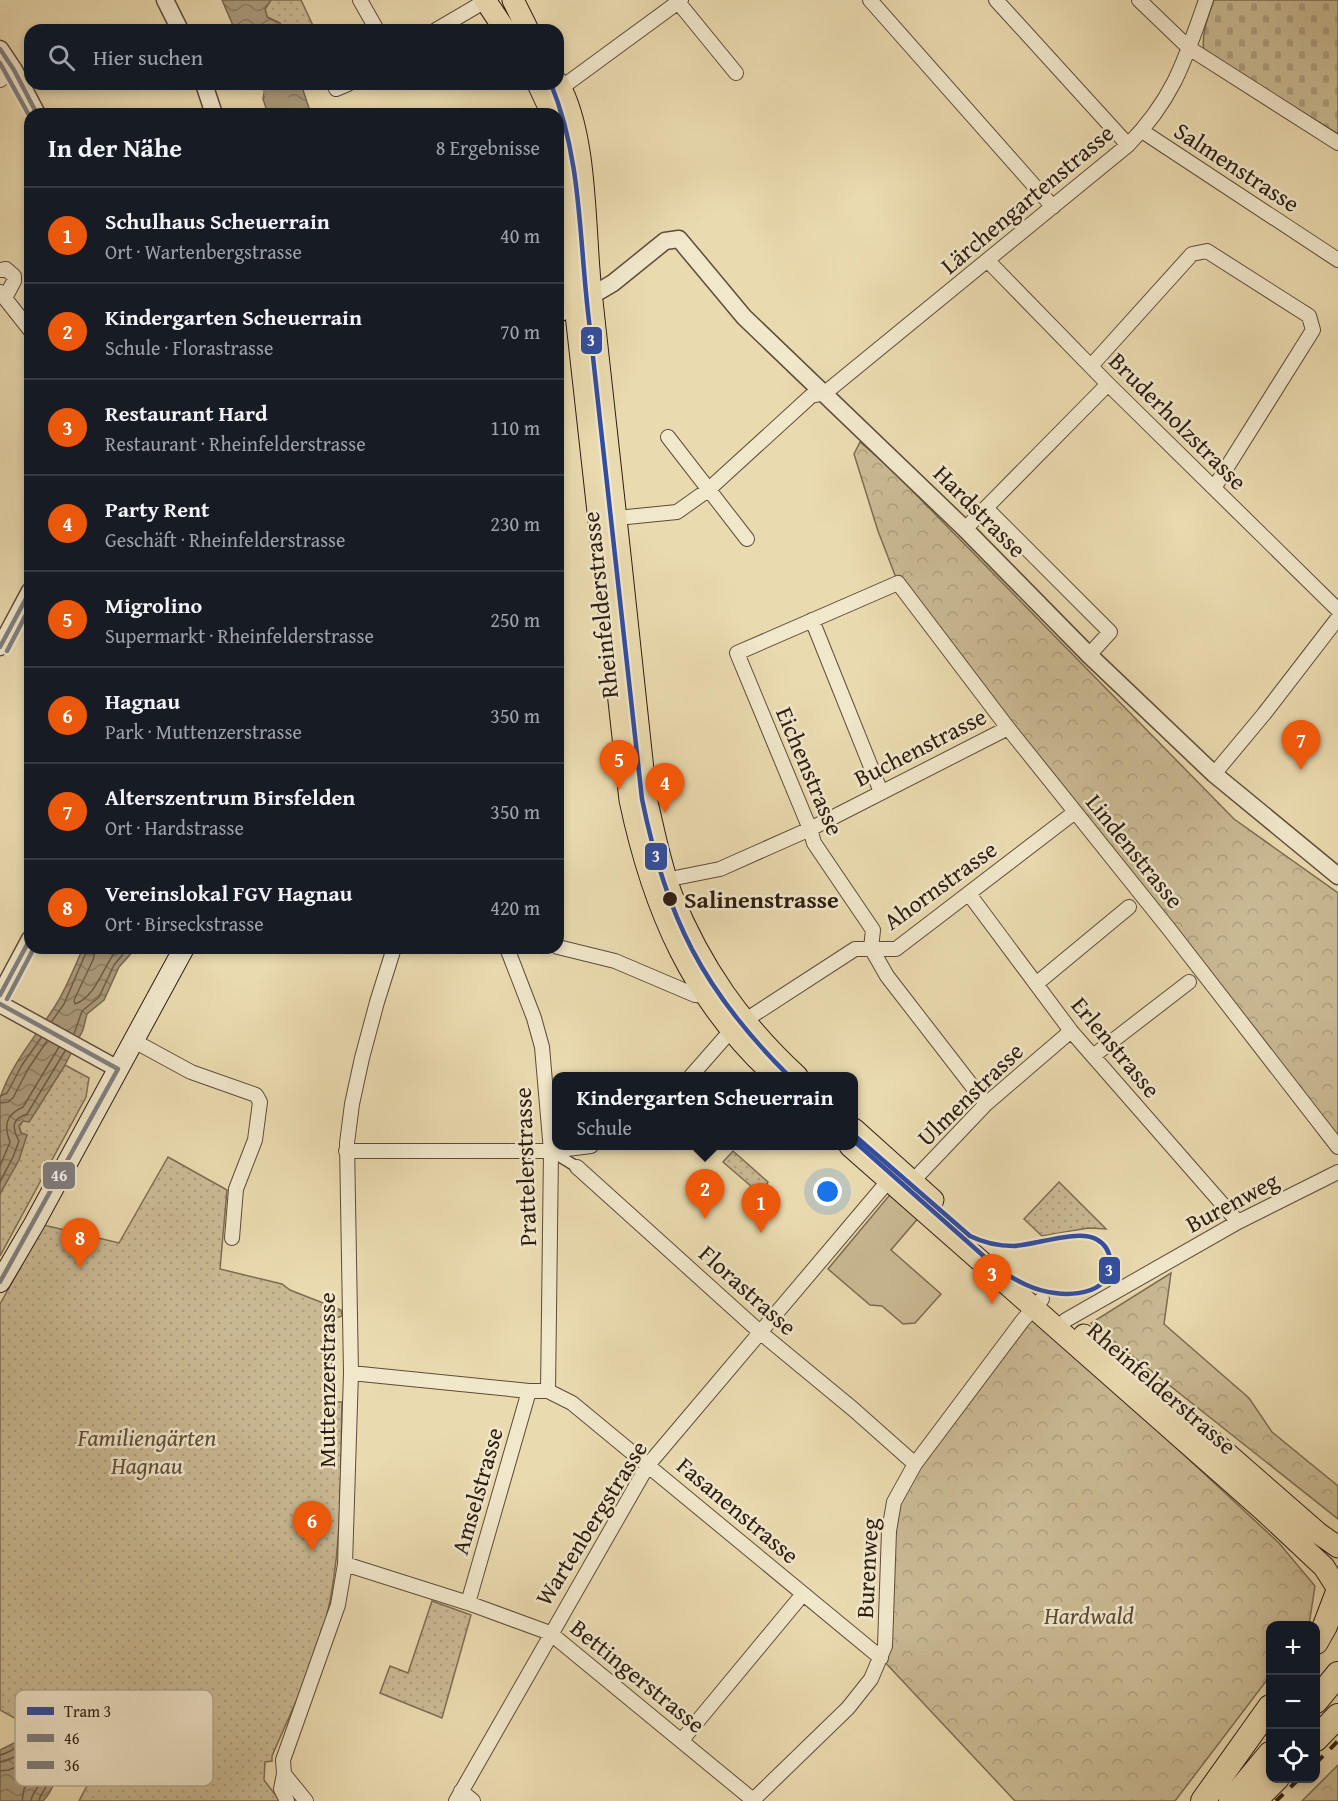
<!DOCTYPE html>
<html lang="de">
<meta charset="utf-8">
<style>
body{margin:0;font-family:"Gentium Book Plus",serif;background:#242831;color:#f1f3f6}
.controls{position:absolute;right:18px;bottom:18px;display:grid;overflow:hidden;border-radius:12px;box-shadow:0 3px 9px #0003}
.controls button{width:54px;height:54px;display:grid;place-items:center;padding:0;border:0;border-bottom:2px solid #363941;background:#171b24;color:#f1f3f6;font:30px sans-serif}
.you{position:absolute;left:828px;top:1192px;width:21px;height:21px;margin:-15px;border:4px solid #fff;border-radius:50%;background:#1a73e8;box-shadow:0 0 0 9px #1a73e833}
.badge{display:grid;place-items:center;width:39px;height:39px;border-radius:50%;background:#ea580c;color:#fff;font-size:20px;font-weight:700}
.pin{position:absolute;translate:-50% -50px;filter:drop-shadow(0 2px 3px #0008)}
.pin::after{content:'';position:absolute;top:32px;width:21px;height:18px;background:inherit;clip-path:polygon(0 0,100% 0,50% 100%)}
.popup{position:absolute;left:552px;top:1072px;width:306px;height:78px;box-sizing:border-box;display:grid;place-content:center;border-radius:12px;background:#171b24;filter:drop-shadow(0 2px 4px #0005);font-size:20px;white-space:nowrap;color:#9ea1a6}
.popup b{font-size:22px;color:#f1f3f6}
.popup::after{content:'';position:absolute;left:50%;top:100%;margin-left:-12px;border:12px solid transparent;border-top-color:#171b24}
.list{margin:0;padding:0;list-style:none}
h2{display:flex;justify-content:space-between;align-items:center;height:78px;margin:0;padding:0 24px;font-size:26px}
h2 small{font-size:20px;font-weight:400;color:#9ea1a6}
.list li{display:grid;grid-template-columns:39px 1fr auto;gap:18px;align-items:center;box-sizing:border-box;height:96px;padding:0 24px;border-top:2px solid #363941}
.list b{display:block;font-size:22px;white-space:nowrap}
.list p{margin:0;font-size:20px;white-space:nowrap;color:#9ea1a6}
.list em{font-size:20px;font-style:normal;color:#9ea1a6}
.icon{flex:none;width:33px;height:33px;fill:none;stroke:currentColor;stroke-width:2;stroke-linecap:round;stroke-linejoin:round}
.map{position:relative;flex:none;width:1338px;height:1801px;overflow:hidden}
.search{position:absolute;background:#171b24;box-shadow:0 3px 9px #0003;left:24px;top:24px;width:540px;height:66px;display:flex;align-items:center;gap:15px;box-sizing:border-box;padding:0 21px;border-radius:18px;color:#9ea1a6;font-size:22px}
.panel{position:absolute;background:#171b24;box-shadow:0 3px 9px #0003;left:24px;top:108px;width:540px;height:846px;border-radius:18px}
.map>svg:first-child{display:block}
.grass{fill:#caba94;stroke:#7c6c53;stroke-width:1.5}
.forest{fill:url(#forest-crowns);stroke:#7c6c53;stroke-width:1.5}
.cemetery{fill:url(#cemetery-stones);stroke:#7c6c53;stroke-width:1.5}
.park{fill:url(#park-dots);stroke:#7c6c53;stroke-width:1.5}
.water{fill:url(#water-waves);stroke:#786850;stroke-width:1.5}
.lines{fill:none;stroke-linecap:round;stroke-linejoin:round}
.shore{stroke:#6c5c46;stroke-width:1.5}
.river{stroke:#aa9a7a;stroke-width:21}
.pedestrian-casing{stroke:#5d4c39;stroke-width:13}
.minor-casing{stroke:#5d4c39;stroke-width:16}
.tertiary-casing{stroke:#5d4c39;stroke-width:19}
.secondary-casing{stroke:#2e1d12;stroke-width:22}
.primary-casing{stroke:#2e1d12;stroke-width:23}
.motorway-casing{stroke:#2e1d12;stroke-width:26}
.pedestrian{stroke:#f1e7cb;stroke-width:10}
.minor{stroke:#f1e7cb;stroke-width:14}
.tertiary{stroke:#f1e7cb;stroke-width:16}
.secondary{stroke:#f1e7cb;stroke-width:20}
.primary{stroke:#eadaaf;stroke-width:21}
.motorway{stroke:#eadaaf;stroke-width:24}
.rail{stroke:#2e1d12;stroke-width:4;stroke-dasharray:10 10;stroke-linecap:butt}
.bus-1-casing{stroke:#f1e7cb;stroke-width:9}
.bus-2-casing{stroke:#f1e7cb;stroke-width:9}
.bus-1{stroke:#808080;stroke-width:4.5}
.bus-2{stroke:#808080;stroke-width:4.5}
.tram-1-casing{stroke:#f1e7cb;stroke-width:9}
.tram-1{stroke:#324ea1;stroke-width:4.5}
.stop-dot{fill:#2e1d12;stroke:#f1e7cb;stroke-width:2}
.labels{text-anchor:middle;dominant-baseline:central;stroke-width:5;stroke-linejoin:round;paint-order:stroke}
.street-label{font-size:24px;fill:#2e1d12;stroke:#f1e7cb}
.stop-label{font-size:24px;font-weight:bold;fill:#2e1d12;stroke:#f1e7cb;text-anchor:start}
.park-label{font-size:24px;font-style:italic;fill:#5d4c39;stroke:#f1e7cb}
.key{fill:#f1e7cb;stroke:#b6aa94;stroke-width:1.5}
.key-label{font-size:16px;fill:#2e1d12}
.line-badge{stroke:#f1e7cb;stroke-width:2}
.badge-label{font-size:16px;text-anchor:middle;font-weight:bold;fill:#fff}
</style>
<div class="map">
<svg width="1338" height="1801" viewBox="0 0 1338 1801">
<defs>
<pattern id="forest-crowns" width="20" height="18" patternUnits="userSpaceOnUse" patternTransform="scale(1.5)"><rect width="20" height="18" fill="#caba94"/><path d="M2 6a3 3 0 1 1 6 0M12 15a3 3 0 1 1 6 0" fill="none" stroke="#ae9f7f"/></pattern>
<pattern id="cemetery-stones" width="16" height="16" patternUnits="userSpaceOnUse" patternTransform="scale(1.5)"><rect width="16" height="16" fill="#caba94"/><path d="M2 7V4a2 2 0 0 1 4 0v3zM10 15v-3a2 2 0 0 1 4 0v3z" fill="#ae9f7f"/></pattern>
<pattern id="park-dots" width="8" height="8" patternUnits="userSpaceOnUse" patternTransform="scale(1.5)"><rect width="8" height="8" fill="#caba94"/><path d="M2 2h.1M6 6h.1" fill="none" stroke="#ae9f7f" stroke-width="1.8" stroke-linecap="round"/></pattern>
<pattern id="water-waves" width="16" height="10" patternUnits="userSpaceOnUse" patternTransform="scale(1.5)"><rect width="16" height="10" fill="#aa9a7a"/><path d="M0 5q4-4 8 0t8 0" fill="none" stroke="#8b7d63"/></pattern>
</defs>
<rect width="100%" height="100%" fill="#eadaaf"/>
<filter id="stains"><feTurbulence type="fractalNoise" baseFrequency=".00333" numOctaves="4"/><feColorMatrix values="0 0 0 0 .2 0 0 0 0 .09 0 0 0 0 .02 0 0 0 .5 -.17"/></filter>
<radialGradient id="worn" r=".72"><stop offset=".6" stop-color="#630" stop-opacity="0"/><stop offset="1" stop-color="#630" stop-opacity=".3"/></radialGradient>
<path class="grass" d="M 893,1191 L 920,1216 L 891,1250 L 941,1294 L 915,1323 L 903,1324 L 882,1306 L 870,1305 L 828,1269 Z"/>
<path class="forest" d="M 860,442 L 888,466 L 1234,819 L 1338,893 L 1338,1147 L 898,583 L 878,531 L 854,454 Z
M 1171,1273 L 1164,1324 L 1249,1398 L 1272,1432 L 1338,1486 L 1338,1519 L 1091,1323 Z
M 1030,1312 L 1279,1543 L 1315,1586 L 1309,1625 L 1270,1626 L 1270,1676 L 1175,1801 L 1015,1801 L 881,1658 L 894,1502 Z
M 1338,1765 L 1338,1801 L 1302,1801 Z"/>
<path class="cemetery" d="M 1214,0 L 1338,0 L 1338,134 L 1204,52 C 1201,33 1208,17 1214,0 Z"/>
<path class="park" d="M 271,0 L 301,0 L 315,30 L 283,30 L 280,23 L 267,17 L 265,9 Z
M 65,1065 L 89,1078 L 86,1097 L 0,1256 L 0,1194 L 27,1135 L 21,1133 L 19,1126 L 23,1121 L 29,1121 Z
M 733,1151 L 768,1182 L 759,1193 L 723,1162 Z
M 168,1157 L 227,1190 L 220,1269 L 282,1284 L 290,1290 L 341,1310 L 342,1316 L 336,1318 C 330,1346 330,1374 336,1402 L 342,1402 C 340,1475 343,1549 326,1620 C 314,1667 291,1711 272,1756 L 272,1761 L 265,1762 L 264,1780 L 280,1801 L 79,1801 L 98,1765 L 0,1710 L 0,1304 L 44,1225 L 119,1243 Z
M 1059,1182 L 1106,1229 L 1088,1228 L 1042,1236 L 1024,1219 Z
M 432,1601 L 471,1615 L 442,1718 L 380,1693 L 390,1666 L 408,1673 Z"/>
<path class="water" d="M 222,0 L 271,0 L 265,9 L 267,17 L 280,23 L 283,30 L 235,30 Z
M 277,84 L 301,84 L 311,114 L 268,114 L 263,99 L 264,93 L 278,87 Z
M 83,948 L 136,948 L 119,967 L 104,1000 L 87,1014 L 83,1030 L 65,1065 L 33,1116 L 29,1122 L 23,1121 L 19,1126 L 21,1133 L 27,1135 L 19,1160 L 0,1194 L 0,1098 C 12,1062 38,1034 57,1003 C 67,986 75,966 83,948 Z
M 16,1742 C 51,1743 68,1775 43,1801 L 0,1801 L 0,1750 Z"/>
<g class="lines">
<path class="shore" d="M 96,948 L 93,960 L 74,1000 L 75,1004 C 96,997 103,966 118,948
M 52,1021 L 64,1004 L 88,948
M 74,1034 L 82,1011 L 99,997 L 114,965 L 128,948
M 0,1096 L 7,1093 L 22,1065 L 41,1038
M 0,1103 L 8,1102 L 13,1098 L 28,1069 L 47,1041
M 0,1166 L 10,1142 C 4,1126 5,1115 23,1107 L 59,1047
M 0,1182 L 13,1157 L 19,1141 C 12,1128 11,1119 27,1114 L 65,1051
M 0,1755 C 7,1754 11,1749 18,1748 C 38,1746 53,1765 47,1784 C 45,1791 40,1794 39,1801
M 0,1762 C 7,1762 11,1757 18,1756 C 31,1754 44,1766 41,1780 C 39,1788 32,1792 31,1801
M 0,1771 L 9,1770 L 20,1765 L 29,1769 L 32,1778 L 24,1789 L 22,1801"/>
<path class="river" d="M 271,84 L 285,114"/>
<defs>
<path id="pedestrian" d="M 551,1151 L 577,1167"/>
<path id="minor" d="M 360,0 L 377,30
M 870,0 L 1053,207
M 996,0 L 1128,145
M 1139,0 L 1189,48 L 1338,143
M 678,2 L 736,73
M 436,30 L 487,0
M 0,80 L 14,70
M 561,88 L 681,0
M 336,89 L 348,84
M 1142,131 L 1338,260
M 988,261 L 1108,384 L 1338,610
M 0,270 L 6,269 L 14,276 L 14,281 L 5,298
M 0,292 L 30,330
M 1091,366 L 1192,254 L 1207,251 L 1309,316 L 1313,330 L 1214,488
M 668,437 L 747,539
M 986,508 L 1110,632 L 1089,655
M 627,517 L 677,512 L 708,490 L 811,396 L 825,393 L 1128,145 C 1174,98 1185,60 1206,0
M 965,529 L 1108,384
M 812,620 L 881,792
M 1214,774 L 1264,714 L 1338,618
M 660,881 L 720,869 L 810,829 L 1008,728
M 969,894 L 1071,1031 L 1238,1222
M 558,947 L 615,961 L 695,995 L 709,996
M 507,948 L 534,1018 L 542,1047 L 551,1151 L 548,1391
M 1036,984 L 1129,907
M 134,1041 L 191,1072 L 256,1095 L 260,1102 L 255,1140 L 236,1189 L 232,1238
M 1093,1056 L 1189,982
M 691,1076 L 727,1035 L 744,1021 L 855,949 L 896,949 L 1075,812
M 986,1104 L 887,976 L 871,948 L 873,930 L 814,843 L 810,829 L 737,653 L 898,583 L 1008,728 L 1169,929 L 1338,1147
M 346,1151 L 551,1151 L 591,1146
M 577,1167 L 761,1333 L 853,1409 L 915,1464
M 908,1186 L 986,1104 L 1071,1031
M 1057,1330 L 1066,1320 L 1238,1222 L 1338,1172
M 351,1373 L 529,1391 L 548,1391 L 572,1403 L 881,1658
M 345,1564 L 468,1603 L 550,1633 L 753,1800
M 468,1603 L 529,1391
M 682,1740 L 803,1594
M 284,1774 L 281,1789 L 287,1801
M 461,1791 L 473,1801
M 306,1801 L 284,1774 L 283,1760 L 338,1605 L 345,1564 L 351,1373 L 347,1143 L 352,1104 L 362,1058 L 377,1002 L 394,948
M 456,1801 L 648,1465 L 889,1180
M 752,1801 L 848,1708 L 871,1679 L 885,1646 L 889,1531 L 894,1502 L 915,1464 L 1023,1320 L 1042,1299"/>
<path id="tertiary" d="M 165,0 L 180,30
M 0,49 L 14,70 L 37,114
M 204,84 L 214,114
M 591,296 L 613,283 L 665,241 L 679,239 L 744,317 L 965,529 L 1089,655 L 1214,774 L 1338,876
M 0,647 L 30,591
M 0,995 L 30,939
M 0,1004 L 118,1069"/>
<path id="secondary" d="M 558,312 L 589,297
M 0,1282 L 34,1224 L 184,948"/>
<path id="primary" d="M 485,0 L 505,30
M 513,0 L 528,30
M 558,83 C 588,135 584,232 591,292 C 609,461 629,629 646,798 C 654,831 660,865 672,896 C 701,968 741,1024 797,1076
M 538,84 L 552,114
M 558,136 L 564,171 L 575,305 L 630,800 C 653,909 692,1000 775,1076
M 854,1129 L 933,1200
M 850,1146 L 1262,1509 L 1324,1567 L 1338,1589
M 1084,1335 L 1215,1443 L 1318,1533 L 1338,1547"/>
<path id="motorway" d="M 1316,1642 L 1325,1626 L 1338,1592
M 1316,1701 L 1338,1674
M 1316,1739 L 1338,1716
M 1203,1801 L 1270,1707
M 1231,1801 L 1270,1754
M 1254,1801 L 1277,1778"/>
</defs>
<use href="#pedestrian" class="pedestrian-casing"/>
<use href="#minor" class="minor-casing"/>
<use href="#tertiary" class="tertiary-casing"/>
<use href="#secondary" class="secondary-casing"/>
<use href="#primary" class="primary-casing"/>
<use href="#motorway" class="motorway-casing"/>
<use href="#pedestrian" class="pedestrian"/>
<use href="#minor" class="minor"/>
<use href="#tertiary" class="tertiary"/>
<use href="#secondary" class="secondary"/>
<use href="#primary" class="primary"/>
<use href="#motorway" class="motorway"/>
<path class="rail" d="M 1316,1763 L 1338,1741
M 1276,1801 L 1300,1778"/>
<defs>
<path id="bus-1" d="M 0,49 L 14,70 L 37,114
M 0,647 L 30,591
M 0,995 L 30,939
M 0,1004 L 118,1069
M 0,1282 L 118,1069"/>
<path id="bus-2" d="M 0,63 L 30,117
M 7,651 L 30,607
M 7,999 L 34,948"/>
</defs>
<use href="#bus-1" class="bus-1-casing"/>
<use href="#bus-2" class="bus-2-casing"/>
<use href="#bus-1" class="bus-1"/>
<use href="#bus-2" class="bus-2"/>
<defs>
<path id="tram-1" d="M 551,84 C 582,159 579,241 589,321 C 607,480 624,640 642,799 C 666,917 703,991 789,1076
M 854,1135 L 970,1236 C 984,1243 998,1246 1014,1246 C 1035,1245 1078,1229 1096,1239 C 1113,1248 1116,1273 1100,1285 C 1088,1294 1069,1295 1055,1293 C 1034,1291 1015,1280 997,1268 L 854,1141"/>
</defs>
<use href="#tram-1" class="tram-1-casing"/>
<use href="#tram-1" class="tram-1"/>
</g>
<circle class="stop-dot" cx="670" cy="899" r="8"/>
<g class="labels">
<g class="street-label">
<text transform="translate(1237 167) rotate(33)">Salmenstrasse</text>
<text transform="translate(1027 199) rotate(-40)">Lärchengartenstrasse</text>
<text transform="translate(1178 421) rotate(45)">Bruderholzstrasse</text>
<text transform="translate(980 511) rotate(45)">Hardstrasse</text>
<text transform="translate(600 605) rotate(-96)">Rheinfelderstrasse</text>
<text transform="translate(920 747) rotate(-27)">Buchenstrasse</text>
<text transform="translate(810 771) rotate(67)">Eichenstrasse</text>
<text transform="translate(1135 851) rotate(51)">Lindenstrasse</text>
<text transform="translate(940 885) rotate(-36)">Ahornstrasse</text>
<text transform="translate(1116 1047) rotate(50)">Erlenstrasse</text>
<text transform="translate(970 1094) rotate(-44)">Ulmenstrasse</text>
<text transform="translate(525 1167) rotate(-92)">Prattelerstrasse</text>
<text transform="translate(1232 1202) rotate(-28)">Burenweg</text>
<text transform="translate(748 1290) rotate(42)">Florastrasse</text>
<text transform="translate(326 1380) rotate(-90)">Muttenzerstrasse</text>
<text transform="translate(1162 1388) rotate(41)">Rheinfelderstrasse</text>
<text transform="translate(477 1491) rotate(-74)">Amselstrasse</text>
<text transform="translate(738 1510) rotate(40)">Fasanenstrasse</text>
<text transform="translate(591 1523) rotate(-58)">Wartenbergstrasse</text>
<text transform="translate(867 1568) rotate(-87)">Burenweg</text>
<text transform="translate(638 1676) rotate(39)">Bettingerstrasse</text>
</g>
<g class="stop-label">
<text x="684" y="899">Salinenstrasse</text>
</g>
<g class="park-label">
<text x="147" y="1437">Familiengärten<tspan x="147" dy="28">Hagnau</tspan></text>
<text x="1089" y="1615">Hardwald</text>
</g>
</g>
<rect x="15" y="1690" width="198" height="96" rx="9" class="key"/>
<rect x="27" y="1707" width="27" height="8" fill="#324ea1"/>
<rect x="27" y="1734" width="27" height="8" fill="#808080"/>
<rect x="27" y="1761" width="27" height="8" fill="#808080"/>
<g class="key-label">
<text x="64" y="1717">Tram 3</text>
<text x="64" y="1744">46</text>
<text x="64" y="1771">36</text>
</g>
<g class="line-badge">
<rect x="580" y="326" width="23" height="29" rx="6" fill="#324ea1"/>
<rect x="644" y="842" width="24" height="29" rx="6" fill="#324ea1"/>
<rect x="42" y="1161" width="34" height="29" rx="6" fill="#808080"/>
<rect x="1098" y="1256" width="23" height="29" rx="6" fill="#324ea1"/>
</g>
<g class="badge-label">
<text x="591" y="346">3</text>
<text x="656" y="862">3</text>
<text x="59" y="1181">46</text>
<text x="1109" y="1276">3</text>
</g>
<rect width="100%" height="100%" filter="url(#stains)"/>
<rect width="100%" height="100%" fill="url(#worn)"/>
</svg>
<div class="controls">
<button>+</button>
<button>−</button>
<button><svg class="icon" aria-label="locate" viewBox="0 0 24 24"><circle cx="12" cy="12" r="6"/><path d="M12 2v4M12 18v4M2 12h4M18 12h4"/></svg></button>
</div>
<div class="you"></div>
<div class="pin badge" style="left:761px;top:1233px">1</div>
<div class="pin badge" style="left:705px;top:1219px">2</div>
<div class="popup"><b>Kindergarten Scheuerrain</b>Schule</div>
<div class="pin badge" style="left:992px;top:1304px">3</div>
<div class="pin badge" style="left:665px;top:813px">4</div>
<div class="pin badge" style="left:619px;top:790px">5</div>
<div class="pin badge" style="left:312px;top:1551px">6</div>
<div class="pin badge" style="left:1301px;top:770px">7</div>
<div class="pin badge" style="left:80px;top:1268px">8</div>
<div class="search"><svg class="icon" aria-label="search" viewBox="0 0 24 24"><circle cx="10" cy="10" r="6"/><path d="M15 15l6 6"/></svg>Hier suchen</div>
<section class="panel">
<h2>In der Nähe<small>8 Ergebnisse</small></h2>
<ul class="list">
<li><span class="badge">1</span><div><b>Schulhaus Scheuerrain</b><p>Ort · Wartenbergstrasse</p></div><em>40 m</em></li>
<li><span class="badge">2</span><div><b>Kindergarten Scheuerrain</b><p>Schule · Florastrasse</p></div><em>70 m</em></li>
<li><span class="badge">3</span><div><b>Restaurant Hard</b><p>Restaurant · Rheinfelderstrasse</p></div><em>110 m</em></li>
<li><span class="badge">4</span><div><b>Party Rent</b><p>Geschäft · Rheinfelderstrasse</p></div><em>230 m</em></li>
<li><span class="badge">5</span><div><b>Migrolino</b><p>Supermarkt · Rheinfelderstrasse</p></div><em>250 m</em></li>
<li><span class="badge">6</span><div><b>Hagnau</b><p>Park · Muttenzerstrasse</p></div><em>350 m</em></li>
<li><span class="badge">7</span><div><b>Alterszentrum Birsfelden</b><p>Ort · Hardstrasse</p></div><em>350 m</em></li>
<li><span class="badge">8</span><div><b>Vereinslokal FGV Hagnau</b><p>Ort · Birseckstrasse</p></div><em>420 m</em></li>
</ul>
</section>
</div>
